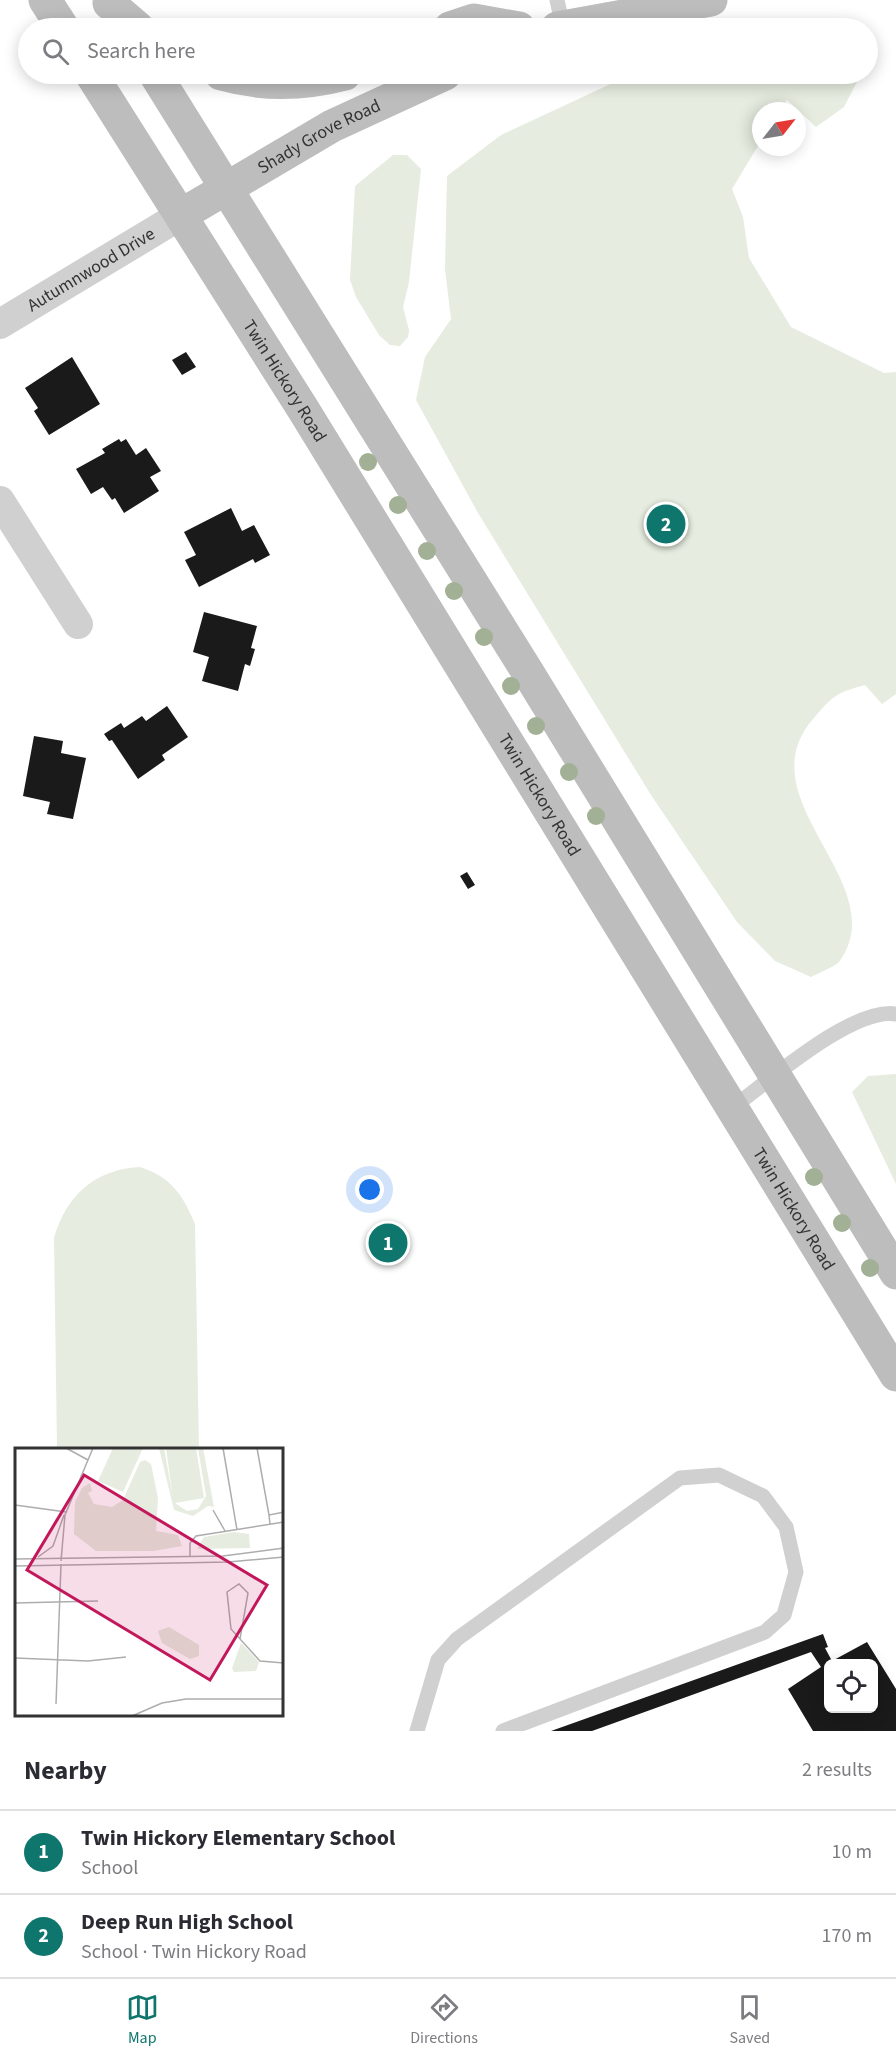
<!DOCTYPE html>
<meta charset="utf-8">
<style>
body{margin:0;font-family:"Source Sans 3",sans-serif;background:#f2f2f3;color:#2b2b33}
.controls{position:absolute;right:18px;bottom:18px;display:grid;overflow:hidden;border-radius:9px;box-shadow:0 3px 15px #0003}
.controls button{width:54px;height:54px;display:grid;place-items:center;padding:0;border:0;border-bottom:2px solid #e1e1e2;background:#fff;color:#2b2b33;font:30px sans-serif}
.compass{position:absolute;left:752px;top:102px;width:54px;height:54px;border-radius:50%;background:#fff;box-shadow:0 3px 15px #0003;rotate:59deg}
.you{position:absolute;left:370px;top:1190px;width:21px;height:21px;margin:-15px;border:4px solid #fff;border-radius:50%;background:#1a73e8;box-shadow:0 0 0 9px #1a73e833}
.badge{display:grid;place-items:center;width:39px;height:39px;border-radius:50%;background:#0f766e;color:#fff;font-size:20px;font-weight:700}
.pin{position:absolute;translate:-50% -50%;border:3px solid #fff;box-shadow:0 2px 6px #0006}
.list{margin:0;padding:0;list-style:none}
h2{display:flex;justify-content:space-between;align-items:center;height:78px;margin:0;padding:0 24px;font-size:26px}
h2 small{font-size:20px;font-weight:400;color:#7c7c81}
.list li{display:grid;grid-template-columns:39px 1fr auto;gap:18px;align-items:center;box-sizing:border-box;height:84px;padding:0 24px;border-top:2px solid #e1e1e2}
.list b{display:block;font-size:22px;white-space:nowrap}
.list p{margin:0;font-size:20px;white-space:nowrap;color:#7c7c81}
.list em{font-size:20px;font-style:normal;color:#7c7c81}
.icon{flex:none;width:33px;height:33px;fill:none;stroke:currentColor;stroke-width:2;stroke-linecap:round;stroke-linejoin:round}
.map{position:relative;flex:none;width:896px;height:1731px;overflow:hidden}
.search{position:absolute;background:#fff;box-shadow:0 3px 15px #0003;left:18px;right:18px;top:18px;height:66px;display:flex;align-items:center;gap:15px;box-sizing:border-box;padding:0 21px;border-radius:33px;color:#7c7c81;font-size:22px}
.sheet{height:246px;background:#fff}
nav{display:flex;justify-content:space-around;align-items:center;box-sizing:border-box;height:84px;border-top:2px solid #e1e1e2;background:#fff;font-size:16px;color:#7c7c81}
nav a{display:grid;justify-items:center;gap:3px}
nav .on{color:#0f766e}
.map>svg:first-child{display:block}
.green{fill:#e6ecdf}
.building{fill:#1a1a1a;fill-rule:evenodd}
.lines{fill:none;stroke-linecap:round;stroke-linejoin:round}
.lane{stroke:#d0d0d0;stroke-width:15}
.street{stroke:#d0d0d0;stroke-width:30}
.secondary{stroke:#bdbdbd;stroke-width:33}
.tree{fill:#a2b095}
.labels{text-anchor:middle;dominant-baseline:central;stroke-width:6;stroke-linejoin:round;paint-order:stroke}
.street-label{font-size:18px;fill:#333;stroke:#fff}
.inset-road{fill:none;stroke:#adadad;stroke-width:1.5}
.view{fill:#c2185b;fill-opacity:0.15;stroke:#c2185b;stroke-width:3}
.inset-edge{fill:none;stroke:#333;stroke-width:3}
</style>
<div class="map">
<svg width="896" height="1731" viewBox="0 0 896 1731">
<rect width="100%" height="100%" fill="#fff"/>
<path class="green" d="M 632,74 L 861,74 L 844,107 L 816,127 L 787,100 L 780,111 L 761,111 L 761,141 L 732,189 L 743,217 L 749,258 L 791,327 L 884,373 L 896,372 L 896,694 L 882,704 L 865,685 C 835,693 833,696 813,719 C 743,800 896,884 839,962 C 832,968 820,972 811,977 L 775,961 L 737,922 L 651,795 L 478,513 L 416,400 L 425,357 L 451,319 L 445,269 L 447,176 L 501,135 Z
M 393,155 L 407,155 L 421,169 L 409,282 L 403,307 L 409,330 L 408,337 L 400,346 L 390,345 L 379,335 L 356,297 L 350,280 L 355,186 Z
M 896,1074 L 896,1184 L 852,1092 L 868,1076 Z
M 140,1167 C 171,1177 183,1195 195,1224 L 199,1449 L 57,1449 L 54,1238 C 66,1195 96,1169 140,1167 Z"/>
<path class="building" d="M 186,352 L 196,367 L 182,375 L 172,360 Z
M 72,357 L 100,404 L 49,435 L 34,411 L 38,408 L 25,388 Z
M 119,439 L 121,442 L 126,439 L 136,455 L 146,448 L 161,471 L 150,477 L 159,491 L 124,513 L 115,498 L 112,500 L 103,487 L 91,494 L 76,469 L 105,453 L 102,449 Z
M 231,508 L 242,531 L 254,525 L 270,555 L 255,563 L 253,559 L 199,587 L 185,560 L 196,555 L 184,532 Z
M 204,612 L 257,626 L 251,648 L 255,649 L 250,666 L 245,664 L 238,691 L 202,681 L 209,657 L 193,652 Z
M 167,706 L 188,737 L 162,755 L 165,760 L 138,779 L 112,740 L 109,741 L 104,734 L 121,723 L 124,728 L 142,716 L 146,721 Z
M 34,736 L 63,741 L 61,753 L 86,758 L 73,819 L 47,814 L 50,802 L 23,796 Z
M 467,872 L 475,885 L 468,889 L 460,876 Z
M 823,1634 L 828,1647 L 825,1648 L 832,1661 L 867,1642 L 896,1689 L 896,1731 L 813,1731 L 788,1689 L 821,1667 L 811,1652 L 592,1731 L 551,1731 ZM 828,1664 L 874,1664 L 874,1708 L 828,1708 Z"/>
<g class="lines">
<path class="lane" d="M 557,0 L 563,27
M 732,1108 C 768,1082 852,1007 896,1014
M 417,1731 L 438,1660 L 457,1639 L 680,1478 L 719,1475 L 763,1496 L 786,1527 L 796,1572 L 784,1615 L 765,1632 L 503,1731"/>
<g class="street">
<path id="s1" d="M 0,324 L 181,215"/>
<path d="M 0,501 L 78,624"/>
</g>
<g class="secondary">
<path d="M 45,0 L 63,28"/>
<path d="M 109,3 L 138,28"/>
<path d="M 450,28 L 474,20 L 519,28"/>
<path d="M 557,28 L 711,0"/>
<path id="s2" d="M 91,74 L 303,409 L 896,1375"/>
<path d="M 155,74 L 527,671 L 896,1273"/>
<path d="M 221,74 C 263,86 303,85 345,74"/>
<path id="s3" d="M 181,215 L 332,126 L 445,74"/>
</g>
</g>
<g class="tree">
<circle cx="368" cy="462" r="9"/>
<circle cx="398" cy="505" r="9"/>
<circle cx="427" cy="551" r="9"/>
<circle cx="454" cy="591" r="9"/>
<circle cx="484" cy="637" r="9"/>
<circle cx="511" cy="686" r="9"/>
<circle cx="536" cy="726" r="9"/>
<circle cx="569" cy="772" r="9"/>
<circle cx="596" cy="816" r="9"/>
<circle cx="814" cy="1177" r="9"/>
<circle cx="842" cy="1223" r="9"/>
<circle cx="870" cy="1268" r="9"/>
</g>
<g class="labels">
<g class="street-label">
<text stroke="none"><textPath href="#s3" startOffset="159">Shady Grove Road</textPath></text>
<text stroke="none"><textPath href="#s1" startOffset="106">Autumnwood Drive</textPath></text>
<text stroke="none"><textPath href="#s2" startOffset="363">Twin Hickory Road</textPath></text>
<text stroke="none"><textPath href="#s2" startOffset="849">Twin Hickory Road</textPath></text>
<text stroke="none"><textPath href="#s2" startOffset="1335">Twin Hickory Road</textPath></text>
</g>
</g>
<g transform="translate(15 1448)">
<rect width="268" height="268" fill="#fff"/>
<path d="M 98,0 L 128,0 L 108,44 L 83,33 ZM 144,0 L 149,0 L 158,50 L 151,0 L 181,0 L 189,50 L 160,55 L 172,63 L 183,61 L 191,48 L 183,0 L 188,0 L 199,59 L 193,58 L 178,68 L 159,62 ZM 130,12 L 136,16 L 143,50 L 141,83 L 163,87 L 167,98 L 138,103 L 81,103 L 59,86 L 60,54 L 67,40 L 75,35 L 77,43 L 73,45 L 79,56 L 97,59 L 108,52 L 125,14 ZM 219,84 L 234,86 L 235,100 L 182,101 L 189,89 ZM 154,179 L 184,197 L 184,208 L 175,211 L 147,195 L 143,183 ZM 226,195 L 244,214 L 241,223 L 219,224 L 217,220 Z" fill="#e6ecdf"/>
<path class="inset-road" d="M 51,0 L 73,12M 208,0 L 222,82M 242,0 L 254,67M 0,57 L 51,64M 198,62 L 210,83M 255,76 L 254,67 L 269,64M 23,109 L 38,98 L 49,67M 175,109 L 175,95 L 181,88 L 269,74M 0,111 L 208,108 L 269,100M 46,113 L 50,67 L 78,0M 0,118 L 213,114 L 269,109M 0,155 L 83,153M 225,191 L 233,145 L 224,136 L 212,144 L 216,181 L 245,213 L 269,215M 0,210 L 73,213 L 111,209M 41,256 L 46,116M 117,268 L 147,255 L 171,251 L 269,251"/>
<path class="view" d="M 69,27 L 252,137 L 195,232 L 12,122 Z"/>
<rect width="268" height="268" class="inset-edge"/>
</g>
</svg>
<div class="controls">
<button><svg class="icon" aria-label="locate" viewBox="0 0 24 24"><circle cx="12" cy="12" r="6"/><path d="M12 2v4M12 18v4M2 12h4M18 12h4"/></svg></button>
</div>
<svg class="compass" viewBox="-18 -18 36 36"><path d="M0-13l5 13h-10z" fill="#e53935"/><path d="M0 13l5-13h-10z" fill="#7c7c81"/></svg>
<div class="you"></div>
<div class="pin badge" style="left:388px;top:1243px">1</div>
<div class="pin badge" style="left:666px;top:524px">2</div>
<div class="search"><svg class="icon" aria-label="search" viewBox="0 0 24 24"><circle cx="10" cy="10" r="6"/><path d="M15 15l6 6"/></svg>Search here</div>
</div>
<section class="sheet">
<h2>Nearby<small>2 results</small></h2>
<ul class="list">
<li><span class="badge">1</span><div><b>Twin Hickory Elementary School</b><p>School</p></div><em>10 m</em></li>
<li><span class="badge">2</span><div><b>Deep Run High School</b><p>School · Twin Hickory Road</p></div><em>170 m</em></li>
</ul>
</section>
<nav>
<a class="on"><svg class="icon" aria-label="map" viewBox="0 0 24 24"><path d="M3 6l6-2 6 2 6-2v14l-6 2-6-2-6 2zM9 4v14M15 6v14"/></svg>Map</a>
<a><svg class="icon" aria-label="directions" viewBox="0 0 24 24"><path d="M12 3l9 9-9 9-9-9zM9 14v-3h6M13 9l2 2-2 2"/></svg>Directions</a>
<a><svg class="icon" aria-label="saved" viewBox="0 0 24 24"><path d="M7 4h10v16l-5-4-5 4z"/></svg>Saved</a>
</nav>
